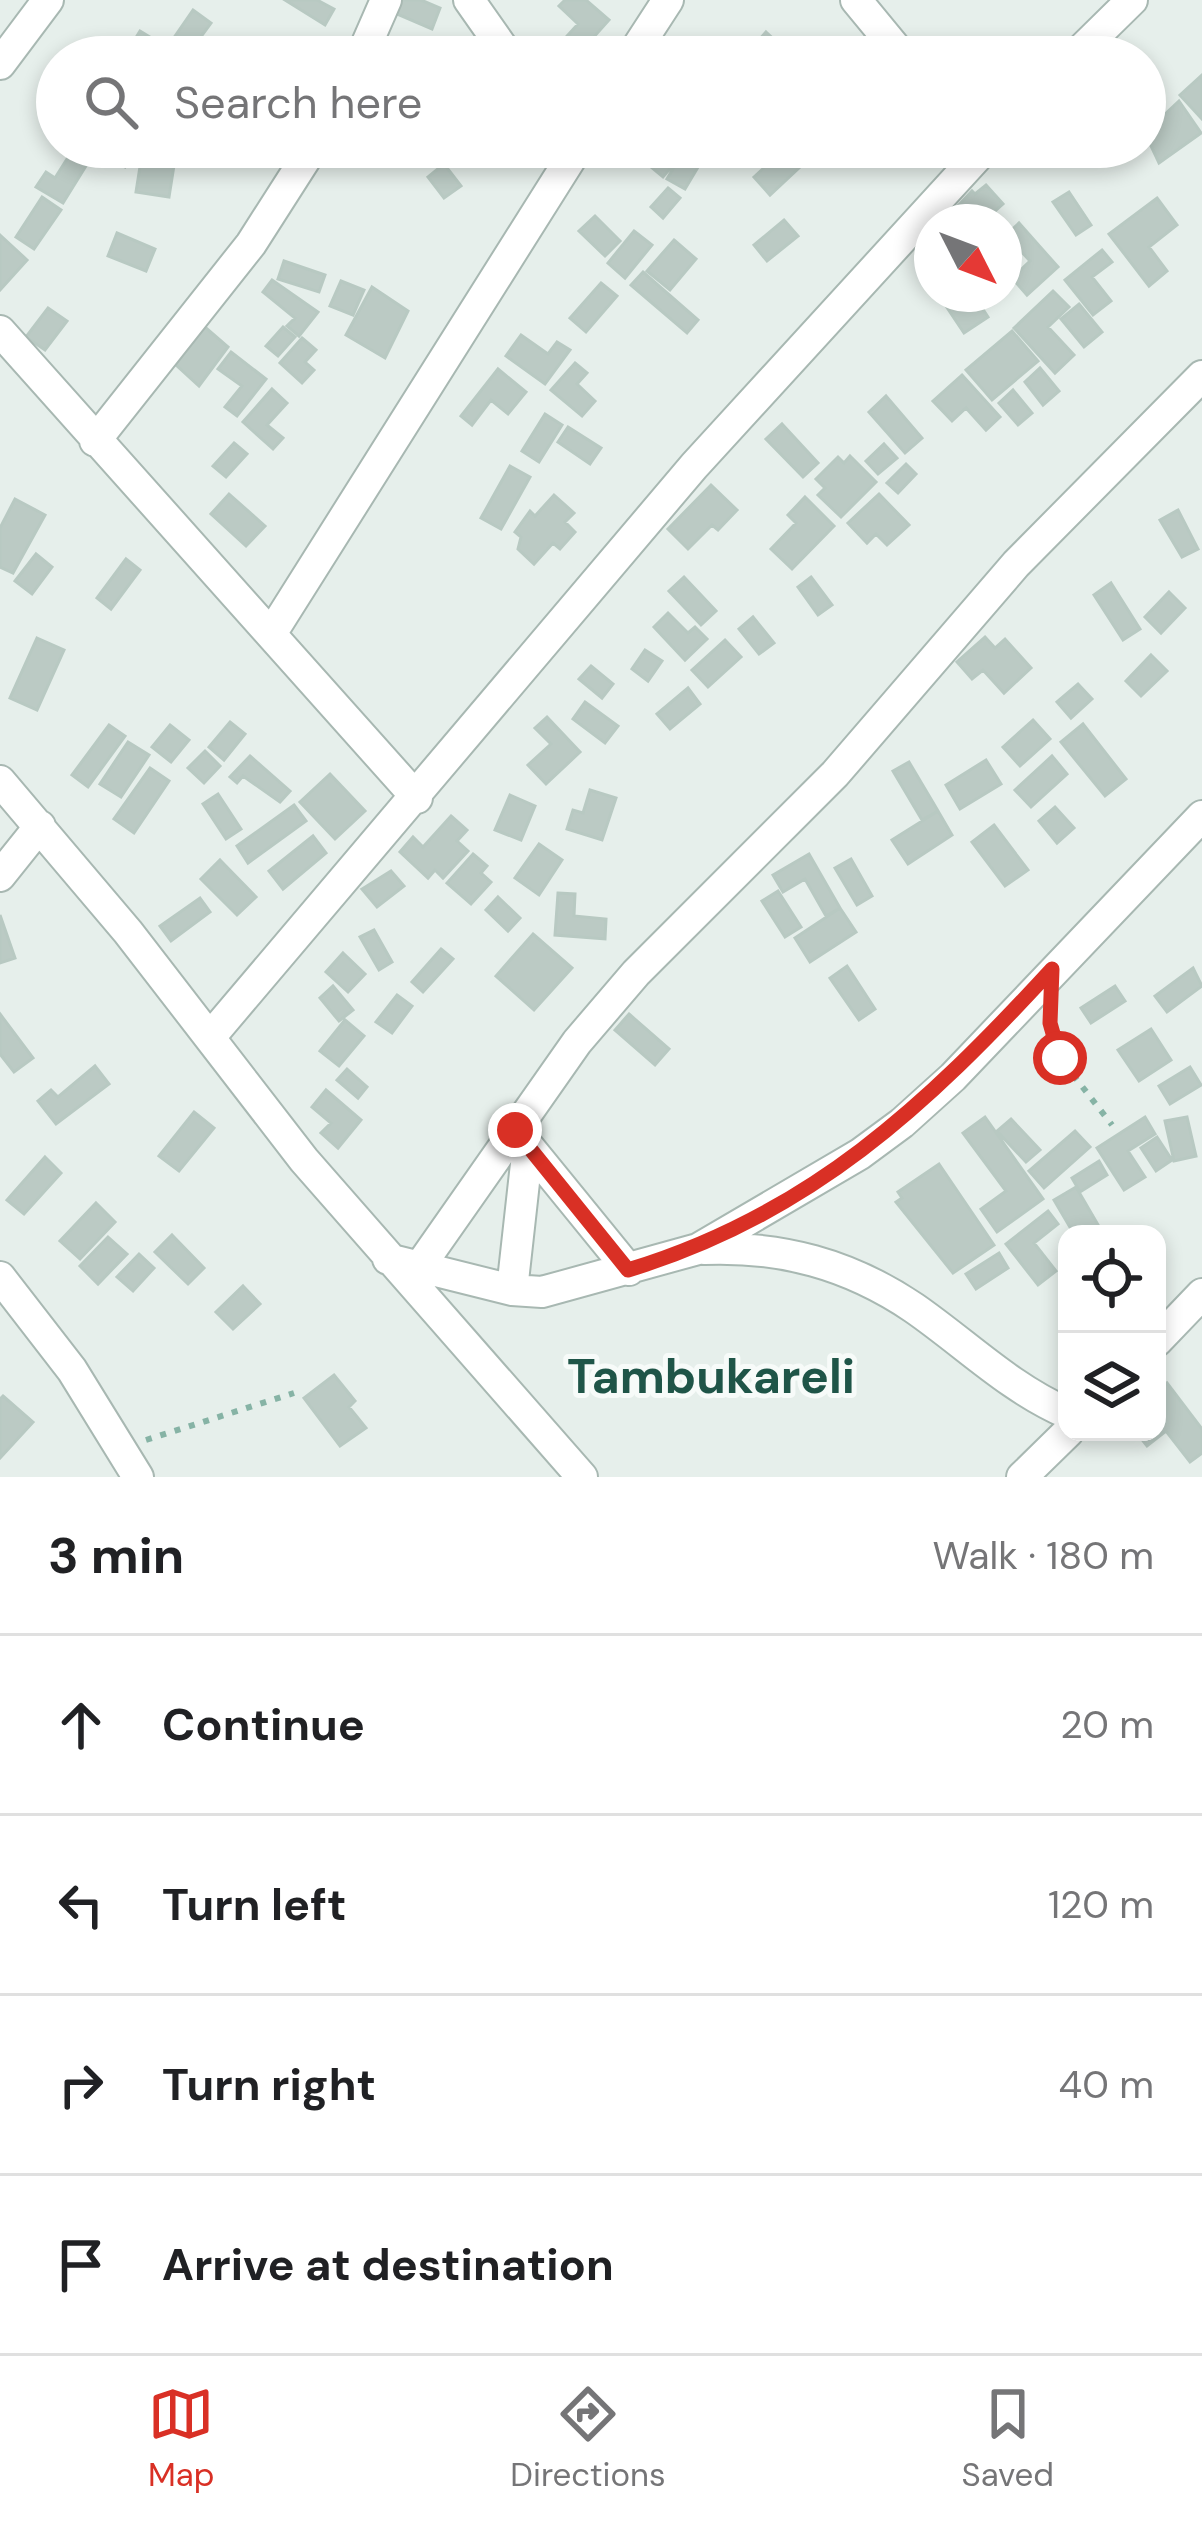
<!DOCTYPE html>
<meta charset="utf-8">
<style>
body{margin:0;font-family:"DM Sans",sans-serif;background:#f6f6f6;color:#202124}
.controls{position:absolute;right:36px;bottom:36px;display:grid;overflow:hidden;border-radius:24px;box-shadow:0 6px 18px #0003}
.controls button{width:108px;height:108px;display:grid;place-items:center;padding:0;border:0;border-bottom:3px solid #e0e0e0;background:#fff;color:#202124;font:60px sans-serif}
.compass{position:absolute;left:914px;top:204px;width:108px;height:108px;border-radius:50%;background:#fff;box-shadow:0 6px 18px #0003;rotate:132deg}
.stop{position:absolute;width:36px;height:36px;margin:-27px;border:9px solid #d93025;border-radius:50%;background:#fff}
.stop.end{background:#d93025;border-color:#fff;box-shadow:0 3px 12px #0008}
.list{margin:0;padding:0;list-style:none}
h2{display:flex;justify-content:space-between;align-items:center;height:156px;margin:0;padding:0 48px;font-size:51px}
h2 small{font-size:39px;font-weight:400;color:#757577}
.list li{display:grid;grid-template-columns:78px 1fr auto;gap:36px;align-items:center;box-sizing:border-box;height:180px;padding:0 48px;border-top:3px solid #e0e0e0}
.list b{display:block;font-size:45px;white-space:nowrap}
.list em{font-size:39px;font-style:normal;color:#757577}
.icon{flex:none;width:66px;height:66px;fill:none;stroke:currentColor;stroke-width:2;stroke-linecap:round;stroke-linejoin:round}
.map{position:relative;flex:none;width:1202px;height:1477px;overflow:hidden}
.search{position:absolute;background:#fff;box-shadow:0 6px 18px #0003;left:36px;right:36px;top:36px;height:132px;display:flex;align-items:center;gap:30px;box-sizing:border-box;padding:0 42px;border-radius:66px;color:#757577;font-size:45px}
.sheet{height:876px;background:#fff}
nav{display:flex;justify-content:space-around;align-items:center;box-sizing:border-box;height:168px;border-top:3px solid #e0e0e0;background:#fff;font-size:33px;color:#757577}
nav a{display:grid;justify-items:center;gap:6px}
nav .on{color:#d93025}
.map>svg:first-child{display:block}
.building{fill:#bbcac4;stroke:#b8c9c2;stroke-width:3}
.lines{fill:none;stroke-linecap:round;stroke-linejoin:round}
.minor-casing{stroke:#a8b8b2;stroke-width:34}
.path{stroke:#86b3a5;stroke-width:6;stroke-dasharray:6 9;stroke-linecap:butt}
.minor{stroke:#fff;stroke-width:30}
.route{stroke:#d93025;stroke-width:15}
.labels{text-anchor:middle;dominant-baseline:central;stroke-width:10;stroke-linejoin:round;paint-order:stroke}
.quarter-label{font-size:48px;font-weight:bold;fill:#1f5548;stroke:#f7fbf9}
</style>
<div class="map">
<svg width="1202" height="1477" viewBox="0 0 1202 1477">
<rect width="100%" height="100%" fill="#e6efeb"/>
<path class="building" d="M 285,0 L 317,0 L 334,9 L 325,25 Z
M 395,0 L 421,0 L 440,8 L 432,29 L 390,11 Z
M 565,0 L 586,0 L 609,20 L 576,57 L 557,47 L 578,24 L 559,6 Z
M 193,10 L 211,23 L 186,57 L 169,45 Z
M 140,31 L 158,42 L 149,57 L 124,57 Z
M 766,32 L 781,46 L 772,57 L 729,57 L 741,44 L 748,52 Z
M 1202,75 L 1202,119 L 1180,95 Z
M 1179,101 L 1201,133 L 1159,163 L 1145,133 Z
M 110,147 L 135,147 L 125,167 L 105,157 Z
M 686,147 L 707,152 L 685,189 L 667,179 Z
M 656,148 L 674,164 L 663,177 L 644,161 Z
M 783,150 L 800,167 L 770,195 L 754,177 Z
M 72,151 L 89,161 L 63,203 L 36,187 L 46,172 L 55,178 Z
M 142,154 L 175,159 L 169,197 L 136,192 Z
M 444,164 L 461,186 L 444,198 L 428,177 Z
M 986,185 L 1003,204 L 993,213 L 1001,222 L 943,222 L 972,191 L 975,194 Z
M 668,188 L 680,198 L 663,218 L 651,207 Z
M 1069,192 L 1091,225 L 1076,235 L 1053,202 Z
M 42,197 L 61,210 L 34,249 L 16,237 Z
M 1157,198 L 1177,225 L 1149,247 L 1167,271 L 1149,286 L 1109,234 Z
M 595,216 L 620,241 L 605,256 L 579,231 Z
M 784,220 L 798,236 L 767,261 L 754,245 Z
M 1019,223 L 1058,267 L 1027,295 L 1012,278 L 1030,261 L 1006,235 Z
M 634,231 L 652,245 L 625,278 L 608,263 Z
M 117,233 L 155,249 L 146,271 L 108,256 Z
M 0,235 L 27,260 L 0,290 Z
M 674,240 L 696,259 L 670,290 L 647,271 Z
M 1102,250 L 1112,262 L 1092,277 L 1111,301 L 1093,315 L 1065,280 Z
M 284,261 L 325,275 L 319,292 L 278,279 Z
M 643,272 L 698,320 L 687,333 L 631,285 Z
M 272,280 L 318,312 L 299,336 L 287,326 L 295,318 L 263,292 Z
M 341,281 L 364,290 L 353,315 L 330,306 Z
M 601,283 L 617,296 L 586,332 L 570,318 Z
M 372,287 L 408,311 L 385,358 L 346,335 Z
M 1053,291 L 1069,307 L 1048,327 L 1074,355 L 1055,373 L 1014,328 Z
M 938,294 L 973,294 L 988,317 L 964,333 Z
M 1079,304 L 1102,332 L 1084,347 L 1061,319 Z
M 48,308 L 67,321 L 45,350 L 26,337 Z
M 199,322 L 228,347 L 199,386 L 176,365 Z
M 283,327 L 295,337 L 278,356 L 266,346 Z
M 1012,331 L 1038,361 L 992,400 L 966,370 Z
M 521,335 L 548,354 L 557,342 L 570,350 L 545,384 L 506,356 Z
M 302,338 L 316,350 L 305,362 L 314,370 L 302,383 L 280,363 Z
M 231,352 L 266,379 L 237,416 L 225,407 L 242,386 L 218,369 Z
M 575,363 L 587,373 L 577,384 L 595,401 L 582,416 L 551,390 Z
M 1040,368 L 1059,391 L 1043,405 L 1025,382 Z
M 498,369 L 526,392 L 508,414 L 491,400 L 472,425 L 461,416 Z
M 962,375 L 1000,417 L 986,430 L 966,408 L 952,421 L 933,401 Z
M 272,389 L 287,403 L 267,425 L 283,438 L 273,449 L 243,422 Z
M 1013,390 L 1032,413 L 1018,425 L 999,403 Z
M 886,396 L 922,438 L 905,453 L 869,412 Z
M 545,414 L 562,425 L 539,462 L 522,451 Z
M 782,424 L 818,463 L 803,477 L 766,439 Z
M 568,427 L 601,448 L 590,464 L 558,442 Z
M 234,443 L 247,454 L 226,477 L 213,466 Z
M 884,444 L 897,458 L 878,474 L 866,461 Z
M 850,456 L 876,482 L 841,517 L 818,495 L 825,488 L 816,479 L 838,457 L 844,463 Z
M 906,464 L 916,474 L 898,493 L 887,483 Z
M 510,466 L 530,477 L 501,529 L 481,518 Z
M 711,485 L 737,510 L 718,530 L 712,525 L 688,549 L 668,529 Z
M 229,494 L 265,526 L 246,546 L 211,514 Z
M 879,494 L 909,525 L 887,545 L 876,534 L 867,543 L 848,523 Z
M 554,495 L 574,513 L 565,522 L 575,532 L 560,549 L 553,543 L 534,564 L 518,549 L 521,537 L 515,532 L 530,511 L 535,516 Z
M 805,497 L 834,526 L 792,569 L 771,549 L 796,523 L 788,515 Z
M 15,499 L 45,515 L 13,573 L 0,567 L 0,528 Z
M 1178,510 L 1198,549 L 1182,557 L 1160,520 Z
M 36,554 L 52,567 L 32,594 L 15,581 Z
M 126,559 L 140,570 L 111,609 L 97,598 Z
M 684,577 L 716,611 L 701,625 L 669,591 Z
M 811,577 L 832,605 L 818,615 L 798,587 Z
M 1111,583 L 1140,629 L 1123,640 L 1094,595 Z
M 1169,592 L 1185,608 L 1161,633 L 1145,617 Z
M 668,613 L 688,633 L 695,627 L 707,639 L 685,660 L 654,627 Z
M 753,617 L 774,643 L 759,654 L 739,629 Z
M 985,637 L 995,648 L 1005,639 L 1031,668 L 1004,693 L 983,670 L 972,679 L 957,662 Z
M 37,638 L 64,650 L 37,710 L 10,698 Z
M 725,640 L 741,657 L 708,687 L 692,670 Z
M 645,650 L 662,661 L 648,681 L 632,669 Z
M 1151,655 L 1167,671 L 1141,696 L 1126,681 Z
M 591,666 L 613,684 L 602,698 L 579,679 Z
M 1078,684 L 1092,699 L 1071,718 L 1057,702 Z
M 688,688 L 700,704 L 670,729 L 657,714 Z
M 585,702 L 618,726 L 605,743 L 573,719 Z
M 547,717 L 580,752 L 546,784 L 528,765 L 551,744 L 535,728 Z
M 1033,720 L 1050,739 L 1020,766 L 1003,747 Z
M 230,722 L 245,734 L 224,760 L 209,747 Z
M 1083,724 L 1126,779 L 1105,796 L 1061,742 Z
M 109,725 L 125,736 L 88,787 L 72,775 Z
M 170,725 L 189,740 L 171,762 L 152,747 Z
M 128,742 L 149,755 L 121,797 L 100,784 Z
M 205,751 L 220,766 L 204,783 L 188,768 Z
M 250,756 L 290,791 L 280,802 L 243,776 L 237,783 L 230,777 Z
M 1052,756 L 1067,774 L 1031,807 L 1015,790 Z
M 986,760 L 1001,784 L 960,809 L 946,785 Z
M 909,762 L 938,811 L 922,820 L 893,771 Z
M 150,768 L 169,781 L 134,833 L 114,819 Z
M 330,774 L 365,811 L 335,839 L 300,802 Z
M 590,790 L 616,798 L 602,840 L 567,829 L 573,810 L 583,813 Z
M 218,794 L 241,829 L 226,839 L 203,804 Z
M 510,795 L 535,806 L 521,840 L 495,830 Z
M 294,805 L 306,821 L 248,863 L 237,846 Z
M 1055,807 L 1074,828 L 1057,843 L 1039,821 Z
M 938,811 L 952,835 L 908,864 L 892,840 Z
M 451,816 L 467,830 L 457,841 L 468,851 L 443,878 L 435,870 L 428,878 L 400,852 L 413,837 L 423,847 Z
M 994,825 L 1028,870 L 1005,886 L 972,842 Z
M 313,836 L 326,853 L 283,889 L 269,871 Z
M 539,844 L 562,860 L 539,895 L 515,878 Z
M 473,854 L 487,866 L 481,873 L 491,882 L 471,904 L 447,883 Z
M 809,854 L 840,908 L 826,916 L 805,879 L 783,892 L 773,875 Z
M 851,859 L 872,896 L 857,905 L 835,868 Z
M 220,860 L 256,897 L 237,915 L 201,879 Z
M 391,871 L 404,886 L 377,907 L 362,889 Z
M 778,891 L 801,927 L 785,937 L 762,901 Z
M 558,893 L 575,894 L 574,916 L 606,919 L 605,939 L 555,935 Z
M 498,897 L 520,918 L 508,931 L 486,910 Z
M 200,898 L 210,912 L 171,941 L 160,926 Z
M 840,908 L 856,932 L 810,962 L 795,938 Z
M 0,915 L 15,958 L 0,963 Z
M 374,930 L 392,962 L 379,970 L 360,937 Z
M 533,934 L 572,968 L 534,1010 L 496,976 Z
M 441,949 L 453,959 L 423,992 L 412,982 Z
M 343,953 L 365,974 L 348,992 L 326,972 Z
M 847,966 L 875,1009 L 859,1020 L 830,978 Z
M 1193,968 L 1202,986 L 1167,1012 L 1155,996 Z
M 333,986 L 353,1010 L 339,1021 L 320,998 Z
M 1115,986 L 1125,1001 L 1091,1023 L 1081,1008 Z
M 397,995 L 412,1006 L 392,1033 L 376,1022 Z
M 0,1014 L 33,1058 L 14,1072 L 0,1054 Z
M 629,1014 L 669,1049 L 655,1065 L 615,1030 Z
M 345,1020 L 364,1036 L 339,1066 L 320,1051 Z
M 1151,1029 L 1171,1060 L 1139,1081 L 1118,1050 Z
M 95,1066 L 109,1084 L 56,1124 L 38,1101 L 51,1090 L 58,1097 Z
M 1190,1067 L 1201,1085 L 1170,1104 L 1159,1086 Z
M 347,1069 L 367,1087 L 358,1098 L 337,1080 Z
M 326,1090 L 361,1120 L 338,1148 L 321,1133 L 331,1123 L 312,1107 Z
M 194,1112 L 214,1128 L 179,1171 L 159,1156 Z
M 985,1117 L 1043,1199 L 997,1232 L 981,1209 L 1006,1191 L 963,1133 Z
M 1145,1117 L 1155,1134 L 1128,1151 L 1145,1177 L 1124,1190 L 1097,1148 Z
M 1187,1117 L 1196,1156 L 1174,1161 L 1165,1121 Z
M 1011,1119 L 1040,1150 L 1026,1162 L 997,1131 Z
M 1075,1131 L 1090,1147 L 1044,1188 L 1029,1171 Z
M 1157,1137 L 1172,1160 L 1156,1171 L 1141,1148 Z
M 45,1157 L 61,1173 L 24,1214 L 7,1200 Z
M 1099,1161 L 1107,1175 L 1080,1192 L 1072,1178 Z
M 939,1164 L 994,1245 L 953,1273 L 896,1202 L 902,1198 L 898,1192 Z
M 1076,1187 L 1101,1230 L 1094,1234 L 1074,1234 L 1054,1200 Z
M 96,1203 L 115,1222 L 80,1259 L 60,1241 Z
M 1048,1211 L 1058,1224 L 1034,1243 L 1056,1271 L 1038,1285 L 1006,1244 Z
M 172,1235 L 204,1268 L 188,1284 L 155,1252 Z
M 108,1237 L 127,1254 L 98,1284 L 80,1266 Z
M 999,1253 L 1008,1268 L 976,1289 L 966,1274 Z
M 139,1254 L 154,1268 L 133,1291 L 117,1277 Z
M 243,1286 L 260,1304 L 233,1329 L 216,1312 Z
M 334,1375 L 355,1401 L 349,1407 L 366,1428 L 340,1446 L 304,1398 Z
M 1167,1383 L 1202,1429 L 1202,1453 L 1190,1462 L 1166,1431 L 1147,1446 L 1136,1432 L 1157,1432 L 1157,1391 Z
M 3,1396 L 33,1422 L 0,1458 L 0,1399 Z"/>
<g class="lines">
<defs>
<path id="minor" d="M 469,0 L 509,57
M 856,0 L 903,57
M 361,57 L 386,0
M 631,57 L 668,0
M 1074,57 L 1132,0
M 0,64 L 48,0
M 0,331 L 417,798
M 95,441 L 251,244 L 313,147
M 271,634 L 578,147
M 0,781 L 128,932 L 304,1160 L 582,1477
M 0,876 L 40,826
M 211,1036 L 694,466 L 986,147
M 515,1130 L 629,1270
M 704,1249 C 781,1246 849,1264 914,1308 C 966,1344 1008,1387 1067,1413
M 388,1259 L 512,1290 L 542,1292 L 698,1249 L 860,1154 L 902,1123 L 953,1077 L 1202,816
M 420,1266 L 577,1042 L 636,973 L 835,774 L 1016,564 L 1202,376
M 0,1277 L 72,1370 L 138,1477
M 512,1290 L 528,1146
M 1157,1341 L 1202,1294
M 1022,1477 L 1068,1432"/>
</defs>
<use href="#minor" class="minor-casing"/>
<path class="path" d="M 1050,1021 L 1060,1058 L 1112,1125
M 146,1440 L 294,1393"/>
<use href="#minor" class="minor"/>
</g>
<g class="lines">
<path class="route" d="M 515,1130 L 628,1270 C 810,1215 927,1105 1052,969 L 1050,1023 L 1060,1058"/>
</g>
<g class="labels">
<g class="quarter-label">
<text x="711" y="1376">Tambukareli</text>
</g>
</g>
</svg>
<div class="controls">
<button><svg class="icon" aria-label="locate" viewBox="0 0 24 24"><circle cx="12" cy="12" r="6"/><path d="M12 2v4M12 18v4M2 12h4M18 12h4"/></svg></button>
<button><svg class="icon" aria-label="layers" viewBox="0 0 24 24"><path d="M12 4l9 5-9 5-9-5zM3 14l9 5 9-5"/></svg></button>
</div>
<svg class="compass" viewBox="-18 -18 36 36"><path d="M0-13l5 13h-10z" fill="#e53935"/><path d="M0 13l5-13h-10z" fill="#757577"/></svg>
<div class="stop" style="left:1060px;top:1058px"></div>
<div class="stop end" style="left:515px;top:1130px"></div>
<div class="search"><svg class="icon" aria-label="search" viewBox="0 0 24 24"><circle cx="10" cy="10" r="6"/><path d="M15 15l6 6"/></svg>Search here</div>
</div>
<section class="sheet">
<h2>3 min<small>Walk · 180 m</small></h2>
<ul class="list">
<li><svg class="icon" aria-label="ahead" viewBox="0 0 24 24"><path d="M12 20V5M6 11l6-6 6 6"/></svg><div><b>Continue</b></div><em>20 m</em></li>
<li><svg class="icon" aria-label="left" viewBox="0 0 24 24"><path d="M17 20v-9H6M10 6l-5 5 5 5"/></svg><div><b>Turn left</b></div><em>120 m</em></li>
<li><svg class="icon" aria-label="right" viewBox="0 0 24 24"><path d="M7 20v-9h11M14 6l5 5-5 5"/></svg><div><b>Turn right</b></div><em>40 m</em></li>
<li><svg class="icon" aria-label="arrive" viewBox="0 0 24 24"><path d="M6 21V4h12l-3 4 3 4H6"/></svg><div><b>Arrive at destination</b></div></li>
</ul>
</section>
<nav>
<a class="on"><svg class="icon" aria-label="map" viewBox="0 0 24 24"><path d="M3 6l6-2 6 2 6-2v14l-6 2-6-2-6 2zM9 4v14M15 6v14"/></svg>Map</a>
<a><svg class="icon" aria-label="directions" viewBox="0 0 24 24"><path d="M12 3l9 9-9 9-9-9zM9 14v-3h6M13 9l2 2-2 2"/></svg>Directions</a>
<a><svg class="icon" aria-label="saved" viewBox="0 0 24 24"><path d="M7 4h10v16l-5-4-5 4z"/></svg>Saved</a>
</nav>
